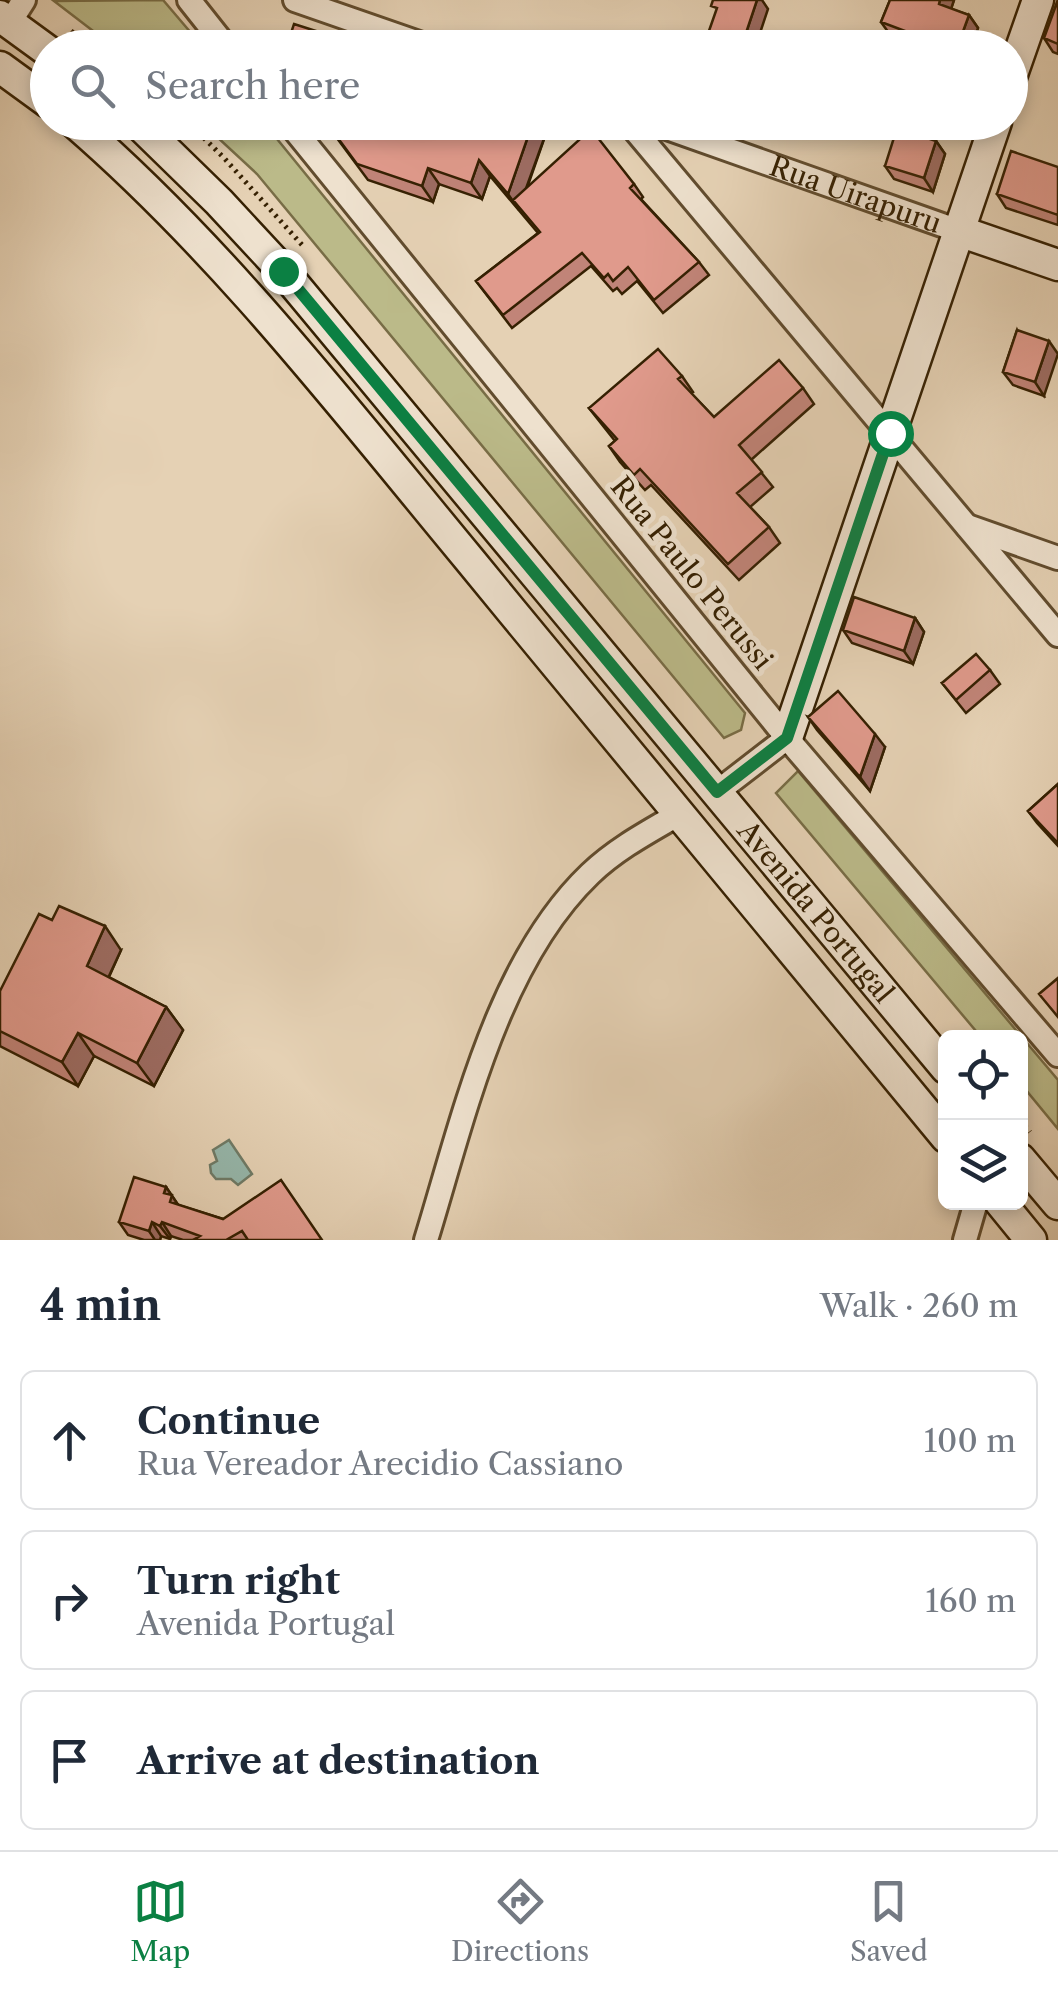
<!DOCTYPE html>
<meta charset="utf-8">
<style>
body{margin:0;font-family:"Libre Caslon Text",serif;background:#f2f2f3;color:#1f2937}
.controls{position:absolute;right:30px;bottom:30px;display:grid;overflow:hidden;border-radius:15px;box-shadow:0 5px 15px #0003}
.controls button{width:90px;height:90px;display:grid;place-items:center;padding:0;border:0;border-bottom:2px solid #e0e1e3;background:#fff;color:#1f2937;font:50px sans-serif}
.stop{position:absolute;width:30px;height:30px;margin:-22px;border:8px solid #0b8043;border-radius:50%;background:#fff}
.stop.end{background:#0b8043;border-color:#fff;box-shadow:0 2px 10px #0008}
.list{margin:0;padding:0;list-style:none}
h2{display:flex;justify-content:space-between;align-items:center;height:130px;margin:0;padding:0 40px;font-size:42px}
h2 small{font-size:32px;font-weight:400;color:#747a83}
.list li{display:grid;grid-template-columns:65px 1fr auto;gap:30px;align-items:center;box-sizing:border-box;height:140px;margin:0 20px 20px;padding:0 20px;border:2px solid #e0e1e3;border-radius:15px}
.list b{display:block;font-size:38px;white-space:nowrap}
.list p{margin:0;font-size:32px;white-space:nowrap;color:#747a83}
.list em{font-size:32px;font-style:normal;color:#747a83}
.icon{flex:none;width:55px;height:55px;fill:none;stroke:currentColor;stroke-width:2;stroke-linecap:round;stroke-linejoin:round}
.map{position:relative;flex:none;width:1058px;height:1240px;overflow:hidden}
.search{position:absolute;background:#fff;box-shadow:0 5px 15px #0003;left:30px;right:30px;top:30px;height:110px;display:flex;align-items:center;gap:25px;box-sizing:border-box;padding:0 35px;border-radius:55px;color:#747a83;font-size:38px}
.sheet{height:610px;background:#fff}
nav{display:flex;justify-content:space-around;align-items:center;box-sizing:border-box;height:140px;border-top:2px solid #e0e1e3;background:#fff;font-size:28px;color:#747a83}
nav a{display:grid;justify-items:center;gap:5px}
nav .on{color:#0b8043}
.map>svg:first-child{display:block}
.green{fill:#bbba89;stroke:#786d46;stroke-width:2.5}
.water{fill:#96b7ab;stroke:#6f7b67;stroke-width:2.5}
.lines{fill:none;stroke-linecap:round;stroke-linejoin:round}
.street-casing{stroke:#614c2e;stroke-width:28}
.secondary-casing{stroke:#352002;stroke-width:35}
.path{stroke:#352002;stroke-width:5;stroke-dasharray:2.5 5;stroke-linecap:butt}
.street{stroke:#eee1ce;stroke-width:22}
.secondary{stroke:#eee1ce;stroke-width:30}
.wall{fill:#c18478;stroke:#352002;stroke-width:2.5}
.shaded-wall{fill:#9d6c62;stroke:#352002;stroke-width:2.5}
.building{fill:#e09a8c;stroke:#352002;stroke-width:2.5}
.route{stroke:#0b8043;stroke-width:12}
.labels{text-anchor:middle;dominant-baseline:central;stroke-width:10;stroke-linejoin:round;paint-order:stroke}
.street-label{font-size:28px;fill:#352002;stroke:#eee1ce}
</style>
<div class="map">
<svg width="1058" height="1240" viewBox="0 0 1058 1240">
<rect width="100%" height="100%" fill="#e5d1b4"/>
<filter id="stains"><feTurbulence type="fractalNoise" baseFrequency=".002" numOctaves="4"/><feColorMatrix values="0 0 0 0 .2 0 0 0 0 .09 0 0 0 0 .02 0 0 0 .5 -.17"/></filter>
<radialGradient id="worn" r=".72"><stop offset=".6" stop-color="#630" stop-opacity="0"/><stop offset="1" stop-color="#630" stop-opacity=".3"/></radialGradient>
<path class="green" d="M 163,0 L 203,47 L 114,47 L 54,1 Z
M 202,123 L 264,123 L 745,713 L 741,730 L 724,738 L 257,174 Z
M 798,771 L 1058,1080 L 1058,1129 L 1021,1084 L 1020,1038 L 981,1037 L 776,793 Z"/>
<path class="water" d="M 229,1140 L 252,1174 L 238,1185 L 231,1179 L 216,1179 L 211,1173 L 210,1165 L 217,1161 L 213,1150 Z"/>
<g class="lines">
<defs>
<g id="street">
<path d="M 189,0 L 227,48"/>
<path d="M 295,0 L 433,48"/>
<path d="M 10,22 L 24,0"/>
<path d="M 288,122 L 787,738 L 1058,1055"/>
<path d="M 628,122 L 1058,635"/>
<path id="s1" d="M 650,122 L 959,231"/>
<path d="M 967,526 L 1058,558"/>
<path d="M 717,792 L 787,738"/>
<path d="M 426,1240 C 463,1120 497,963 590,874 C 616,849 648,832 679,814"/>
<path d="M 965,1240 L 976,1202"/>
</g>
<g id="secondary">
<path d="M 0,16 L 48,51"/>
<path d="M 0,67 L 48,102"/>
<path d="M 1010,80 L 1038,0"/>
<path d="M 74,122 C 223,251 343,407 469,559 C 627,752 786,944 946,1137"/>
<path id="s2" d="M 137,122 L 219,202 L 283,271 L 946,1068"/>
<path d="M 959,231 L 1058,265"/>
<path d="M 787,738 L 996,122"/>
<path d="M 1020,1159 L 1058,1204"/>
<path d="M 1000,1202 L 1031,1240"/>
</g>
</defs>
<use href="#street" class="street-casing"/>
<use href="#secondary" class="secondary-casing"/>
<path class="path" d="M 71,31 L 93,48
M 188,122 L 225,159 L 303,246
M 1020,1120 L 1030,1132"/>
<use href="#street" class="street"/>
<use href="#secondary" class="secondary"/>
</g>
<path class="wall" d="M 890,0 L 954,0 L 951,9 L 969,15 L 978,28 L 971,48 L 923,48 L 891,36 L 881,22 Z
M 1058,0 L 1058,54 L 1053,52 L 1044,38 Z
M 325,122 L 400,128 L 494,126 L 496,122 L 550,122 L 527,188 L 634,184 L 643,197 L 641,199 L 699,262 L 709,275 L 663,313 L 637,281 L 622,294 L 617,288 L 613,291 L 591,266 L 512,328 L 476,281 L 538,233 L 490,176 L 482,199 L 439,184 L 433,202 L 368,180 Z
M 936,141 L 945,154 L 933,192 L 894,179 L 885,166 Z
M 1058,167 L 1058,225 L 1006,208 L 997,194 Z
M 1017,330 L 1044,396 L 1013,385 L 1003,372 Z
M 682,376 L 693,392 L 691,393 L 714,417 L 803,388 L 814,404 L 751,460 L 773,487 L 750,507 L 769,527 L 780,543 L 739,580 L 651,485 L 645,490 L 620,462 L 609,446 L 615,441 L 589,408 Z
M 915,618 L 924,632 L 913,664 L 852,643 L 843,630 Z
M 990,670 L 1000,684 L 966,713 L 942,683 Z
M 808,717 L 885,747 L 870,791 L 817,730 Z
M 1058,784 L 1058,846 L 1037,823 L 1028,811 Z
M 121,950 L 109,977 L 166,1007 L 183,1030 L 154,1086 L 94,1056 L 78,1086 L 0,1046 L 0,991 Z
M 166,1187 L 178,1205 L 223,1219 L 322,1240 L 183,1240 L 171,1236 L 170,1239 L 161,1236 L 160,1240 L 144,1240 L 128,1235 L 119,1222 Z"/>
<path class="shaded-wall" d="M 757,0 L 762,0 L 768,9 L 755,48 L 741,48 Z
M 940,0 L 954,0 L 948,18 L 939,4 Z
M 969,15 L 978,28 L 971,48 L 957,48 Z
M 335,37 L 342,48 L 331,48 Z
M 533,122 L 550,122 L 519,208 L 513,200 L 519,210 L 508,194 Z
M 936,141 L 945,154 L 933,192 L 924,178 Z
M 479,160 L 490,176 L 482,199 L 471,183 Z
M 428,168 L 439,184 L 433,202 L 422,186 Z
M 1049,341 L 1058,354 L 1044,396 L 1035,382 Z
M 915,618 L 924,632 L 913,664 L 904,651 Z
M 875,734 L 885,747 L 870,791 L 860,777 Z
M 105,926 L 121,950 L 103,989 L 87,966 Z
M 166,1007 L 183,1030 L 154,1086 L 137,1063 Z
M 78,1033 L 94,1056 L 78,1086 L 62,1062 Z
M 166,1187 L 181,1209 L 179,1215 L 164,1193 Z
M 152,1222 L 161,1236 L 160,1240 L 155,1240 L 149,1231 Z
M 162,1222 L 171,1236 L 170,1239 L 160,1226 Z"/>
<path class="building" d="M 713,0 L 757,0 L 741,48 L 703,48 L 717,8 L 711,6 Z
M 890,0 L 940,0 L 939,4 L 969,15 L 957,48 L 950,48 L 881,22 Z
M 1058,0 L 1058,44 L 1044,38 Z
M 294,24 L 335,37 L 331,48 L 286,48 Z
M 326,122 L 386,122 L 400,128 L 401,122 L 485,122 L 494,126 L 496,122 L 533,122 L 508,194 L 479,160 L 471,183 L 428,168 L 422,186 L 357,164 Z
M 897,128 L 936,141 L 924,178 L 885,166 Z
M 591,129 L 634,184 L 630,188 L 699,262 L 654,300 L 628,267 L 613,281 L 608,274 L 604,278 L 582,253 L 503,315 L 476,281 L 540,232 L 513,200 Z
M 1011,151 L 1058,167 L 1058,215 L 997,194 Z
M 1017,330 L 1049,341 L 1035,382 L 1003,372 Z
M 658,349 L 682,376 L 678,379 L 714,417 L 779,360 L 803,388 L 739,445 L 762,472 L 737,493 L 769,527 L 728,564 L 640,469 L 634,475 L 609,446 L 617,439 L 589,408 Z
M 854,597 L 915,618 L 904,651 L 843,630 Z
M 976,654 L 990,670 L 956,700 L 942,683 Z
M 838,691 L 875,734 L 860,777 L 808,717 Z
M 1058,784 L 1058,843 L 1028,811 Z
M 59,906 L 105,926 L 87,966 L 166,1007 L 137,1063 L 78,1033 L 62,1062 L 0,1031 L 0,991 L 39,914 L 52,920 Z
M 1058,978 L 1058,1017 L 1039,994 Z
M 134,1177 L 166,1187 L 164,1193 L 172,1195 L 170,1202 L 223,1219 L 281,1180 L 322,1240 L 248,1240 L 242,1231 L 226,1240 L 193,1240 L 200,1236 L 162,1222 L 160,1226 L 152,1222 L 149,1231 L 119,1222 Z"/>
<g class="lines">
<path class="route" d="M 283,271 L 717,792 L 787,738 L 890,433"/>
</g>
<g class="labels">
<g class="street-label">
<text stroke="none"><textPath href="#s1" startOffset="218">Rua Uirapuru</textPath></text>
<text transform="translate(692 573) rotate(51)">Rua Paulo Perussi</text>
<text stroke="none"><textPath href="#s2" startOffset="1042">Avenida Portugal</textPath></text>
</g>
</g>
<rect width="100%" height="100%" filter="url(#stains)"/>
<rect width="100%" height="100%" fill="url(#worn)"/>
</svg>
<div class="controls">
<button><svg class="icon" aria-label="locate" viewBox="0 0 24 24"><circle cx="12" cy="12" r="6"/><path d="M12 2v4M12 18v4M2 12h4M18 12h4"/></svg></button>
<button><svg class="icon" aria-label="layers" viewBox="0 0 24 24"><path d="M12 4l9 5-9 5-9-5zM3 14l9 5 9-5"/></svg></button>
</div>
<div class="stop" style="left:890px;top:433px"></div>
<div class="stop end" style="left:283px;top:271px"></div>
<div class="search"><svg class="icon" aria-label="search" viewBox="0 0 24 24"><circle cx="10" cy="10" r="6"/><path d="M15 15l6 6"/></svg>Search here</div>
</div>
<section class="sheet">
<h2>4 min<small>Walk · 260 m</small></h2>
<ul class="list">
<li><svg class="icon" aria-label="ahead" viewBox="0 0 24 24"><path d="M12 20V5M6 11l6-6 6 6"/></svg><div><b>Continue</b><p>Rua Vereador Arecidio Cassiano</p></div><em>100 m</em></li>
<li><svg class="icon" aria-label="right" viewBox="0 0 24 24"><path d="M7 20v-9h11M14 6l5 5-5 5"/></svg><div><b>Turn right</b><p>Avenida Portugal</p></div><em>160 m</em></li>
<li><svg class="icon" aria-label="arrive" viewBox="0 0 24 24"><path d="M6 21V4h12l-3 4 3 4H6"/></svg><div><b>Arrive at destination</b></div></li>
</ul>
</section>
<nav>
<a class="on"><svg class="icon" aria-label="map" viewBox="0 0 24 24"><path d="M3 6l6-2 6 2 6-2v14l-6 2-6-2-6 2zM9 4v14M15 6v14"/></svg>Map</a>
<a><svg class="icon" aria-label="directions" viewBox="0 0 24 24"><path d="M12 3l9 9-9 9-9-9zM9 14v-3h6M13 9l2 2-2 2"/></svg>Directions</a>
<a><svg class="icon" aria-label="saved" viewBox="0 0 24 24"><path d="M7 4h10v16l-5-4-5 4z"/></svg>Saved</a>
</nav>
